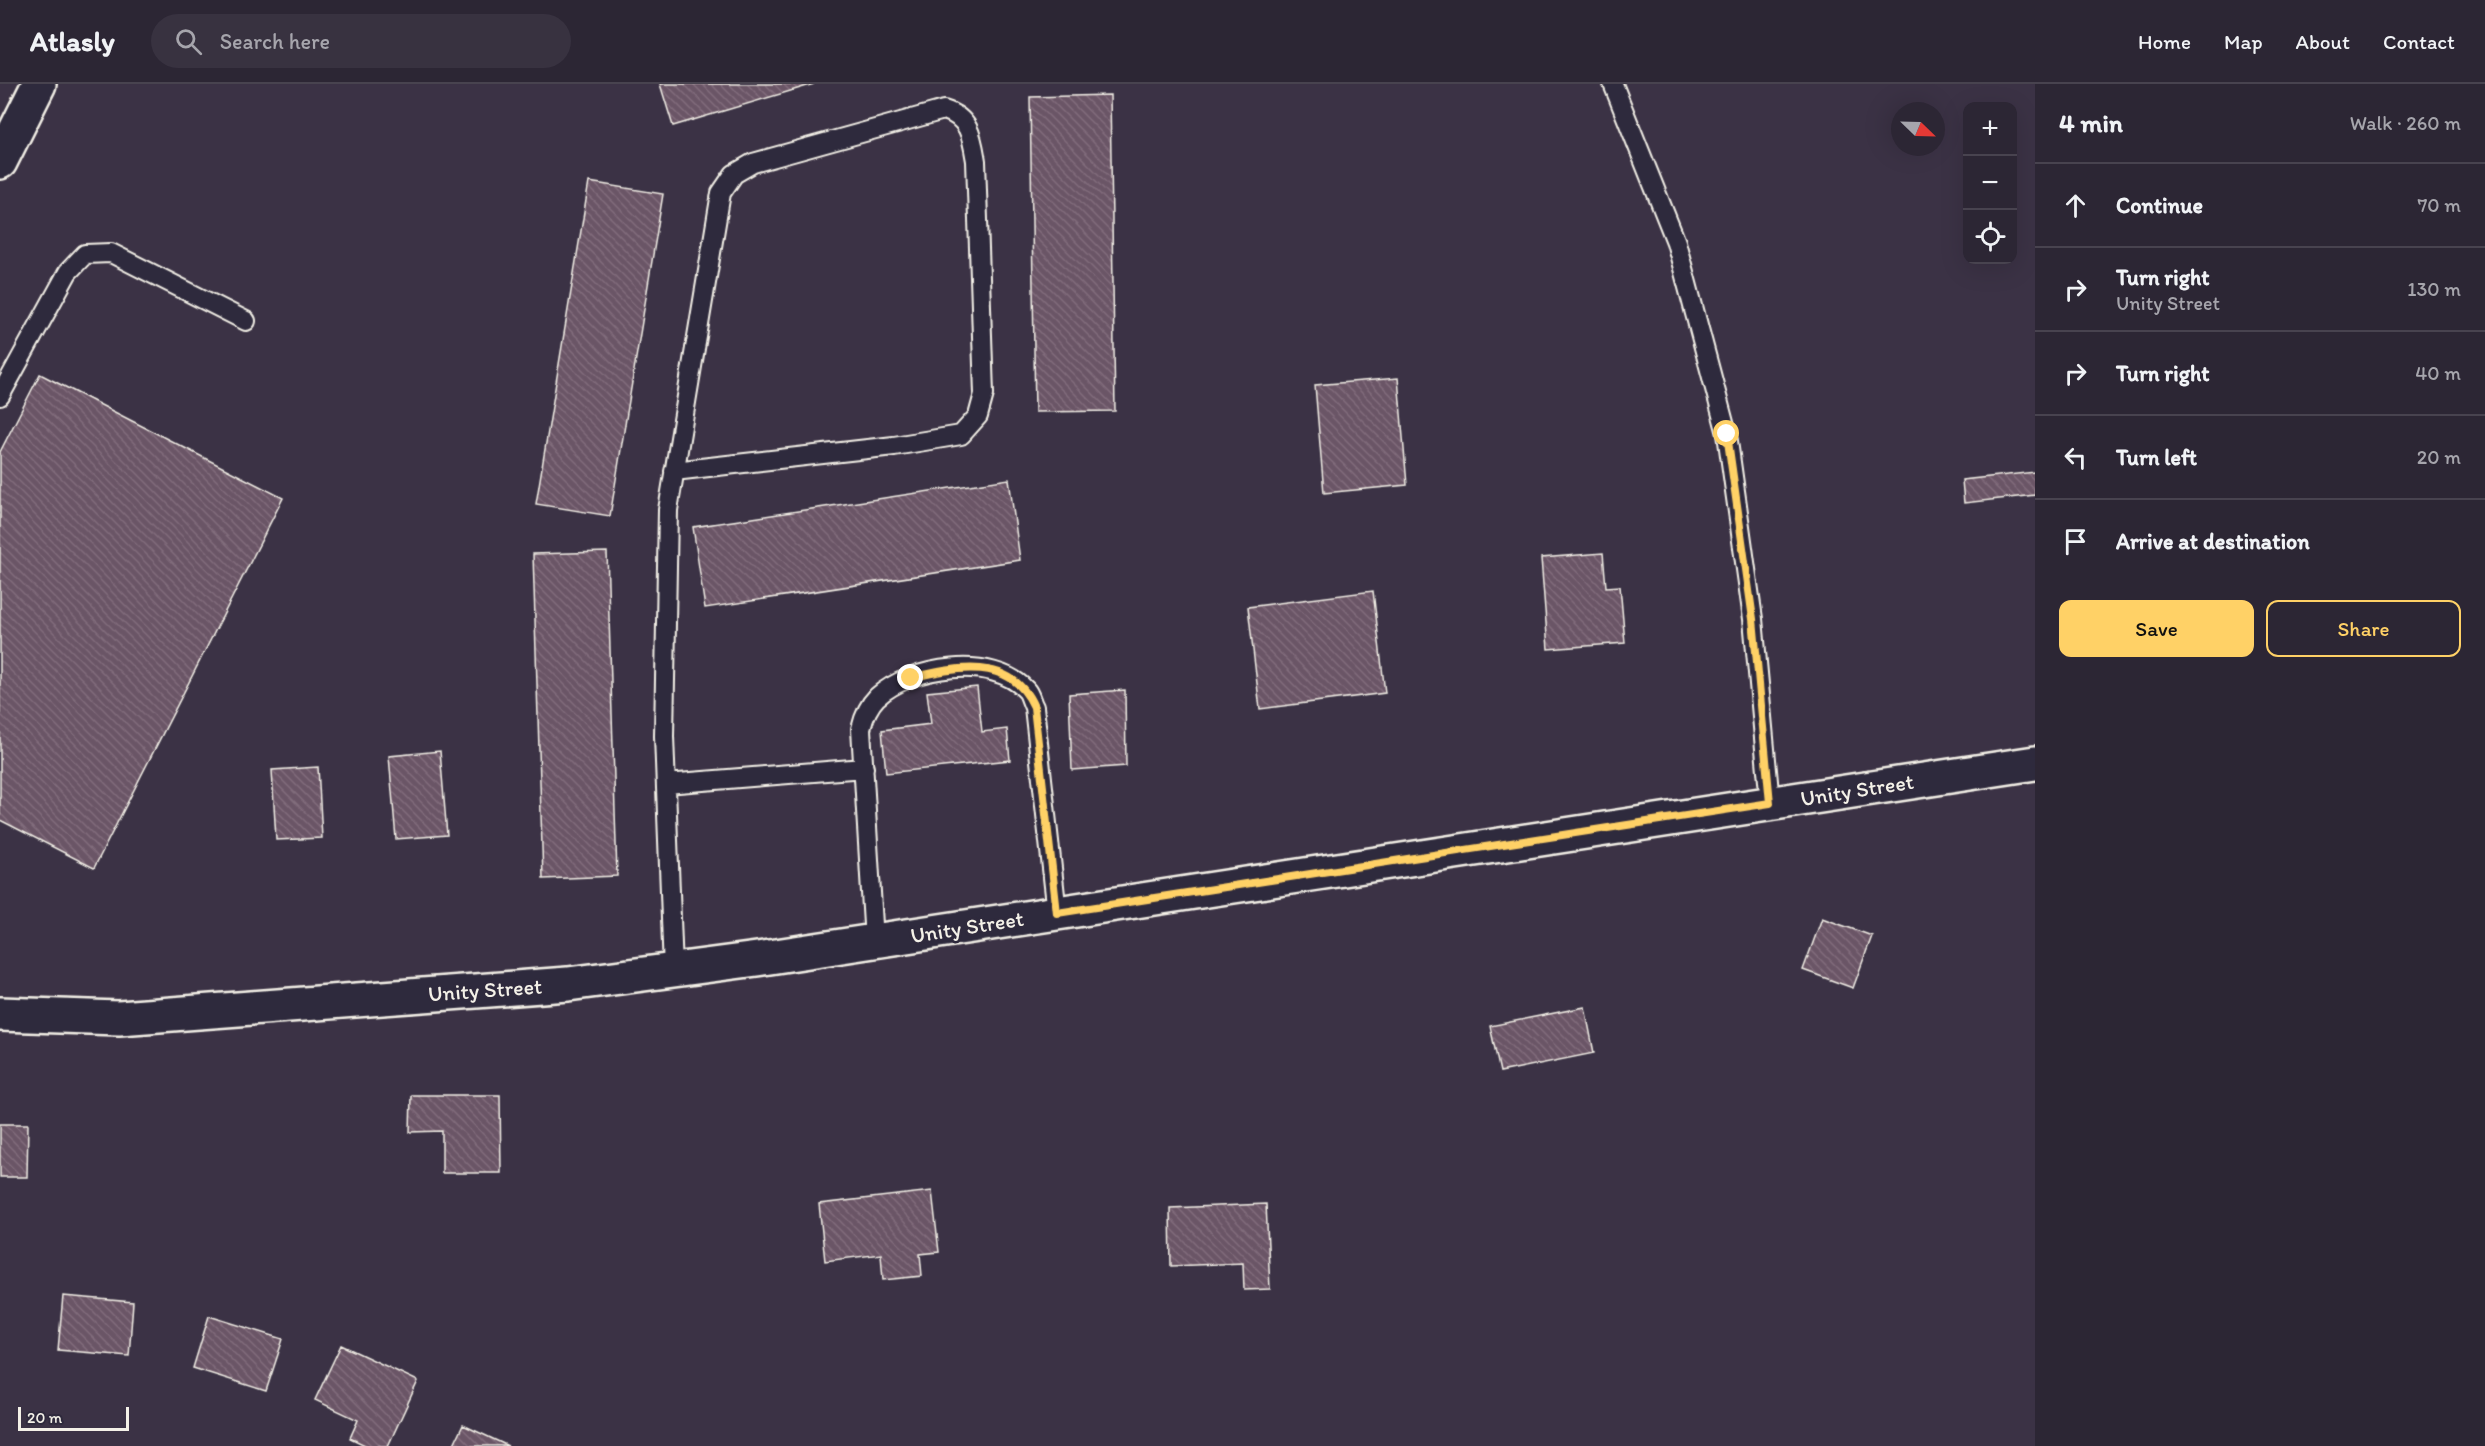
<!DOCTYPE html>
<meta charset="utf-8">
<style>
body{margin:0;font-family:Itim,sans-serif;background:#383240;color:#f1f3f6}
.controls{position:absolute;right:18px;top:18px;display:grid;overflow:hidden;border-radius:12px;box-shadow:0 6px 24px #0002}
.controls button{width:54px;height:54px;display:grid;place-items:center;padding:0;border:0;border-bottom:2px solid #48434f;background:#2c2634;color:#f1f3f6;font:30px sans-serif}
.compass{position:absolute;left:1891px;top:18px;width:54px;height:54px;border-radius:50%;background:#2c2634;box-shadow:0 6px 24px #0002;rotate:113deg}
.scale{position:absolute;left:18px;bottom:15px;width:111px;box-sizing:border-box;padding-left:6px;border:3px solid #f4f1e8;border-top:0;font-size:16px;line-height:21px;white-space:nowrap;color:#f4f1e8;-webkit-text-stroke:4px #2f2a3d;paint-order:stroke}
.stop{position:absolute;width:18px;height:18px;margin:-14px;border:4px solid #ffd166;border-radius:50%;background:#fff}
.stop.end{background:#ffd166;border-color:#fff;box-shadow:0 2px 6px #0008}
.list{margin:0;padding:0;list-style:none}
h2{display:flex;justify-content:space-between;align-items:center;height:78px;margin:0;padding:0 24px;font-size:26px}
h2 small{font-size:20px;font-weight:400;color:#a6a5ac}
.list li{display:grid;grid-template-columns:39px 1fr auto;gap:18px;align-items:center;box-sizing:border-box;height:84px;padding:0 24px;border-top:2px solid #48434f}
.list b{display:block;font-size:22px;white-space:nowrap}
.list p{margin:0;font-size:20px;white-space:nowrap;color:#a6a5ac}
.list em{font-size:20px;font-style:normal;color:#a6a5ac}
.actions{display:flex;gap:12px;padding:18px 24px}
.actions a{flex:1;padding:14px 0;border:2px solid #ffd166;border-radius:12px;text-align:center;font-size:21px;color:#ffd166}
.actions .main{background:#ffd166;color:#111}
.icon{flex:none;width:33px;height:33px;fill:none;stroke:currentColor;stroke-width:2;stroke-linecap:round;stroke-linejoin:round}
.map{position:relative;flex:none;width:2035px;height:1362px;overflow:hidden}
header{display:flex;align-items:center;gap:36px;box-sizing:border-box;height:84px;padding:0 30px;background:#2c2634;border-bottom:2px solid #48434f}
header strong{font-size:28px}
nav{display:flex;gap:33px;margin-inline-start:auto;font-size:21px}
.search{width:420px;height:54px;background:#383240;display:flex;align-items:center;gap:15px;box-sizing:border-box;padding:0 21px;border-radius:33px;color:#a6a5ac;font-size:22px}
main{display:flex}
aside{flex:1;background:#2c2634}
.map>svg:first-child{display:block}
.building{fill:url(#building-back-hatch);stroke:#f4f1e8;stroke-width:1.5}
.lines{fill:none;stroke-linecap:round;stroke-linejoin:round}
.lane-casing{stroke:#f4f1e8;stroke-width:22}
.street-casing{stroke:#f4f1e8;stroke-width:38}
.secondary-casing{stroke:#f4f1e8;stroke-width:38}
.lane{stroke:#2f2a3d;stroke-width:18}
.street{stroke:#2f2a3d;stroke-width:33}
.secondary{stroke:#2f2a3d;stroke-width:33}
.route{stroke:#ffd166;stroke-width:8}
.labels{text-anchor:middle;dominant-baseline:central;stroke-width:5;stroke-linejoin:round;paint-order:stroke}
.street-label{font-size:22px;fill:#f4f1e8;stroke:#2f2a3d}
</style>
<header>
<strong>Atlasly</strong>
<div class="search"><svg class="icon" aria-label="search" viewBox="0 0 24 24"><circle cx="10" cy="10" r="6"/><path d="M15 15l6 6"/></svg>Search here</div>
<nav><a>Home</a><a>Map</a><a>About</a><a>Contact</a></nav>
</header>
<main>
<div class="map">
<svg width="2035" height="1362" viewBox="0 0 2035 1362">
<defs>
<pattern id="building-back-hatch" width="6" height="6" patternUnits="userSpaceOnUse" patternTransform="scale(1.5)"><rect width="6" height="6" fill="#6b5466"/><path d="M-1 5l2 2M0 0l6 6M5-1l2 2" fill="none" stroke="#816d7c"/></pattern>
</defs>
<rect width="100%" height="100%" fill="#3b3245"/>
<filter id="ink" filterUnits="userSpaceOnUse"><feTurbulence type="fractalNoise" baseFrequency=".0167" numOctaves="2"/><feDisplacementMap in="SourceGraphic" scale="12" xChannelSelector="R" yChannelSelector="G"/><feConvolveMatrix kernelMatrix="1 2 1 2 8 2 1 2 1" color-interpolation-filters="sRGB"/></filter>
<g filter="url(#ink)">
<path class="building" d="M 660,0 L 814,0 L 673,42 Z
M 1110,11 L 1115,327 L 1035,328 L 1030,13 Z
M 589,98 L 663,110 L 610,432 L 536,420 Z
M 40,290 L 283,414 L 94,784 L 0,736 L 0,368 Z
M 1398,294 L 1407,401 L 1324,409 L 1315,301 Z
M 2035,388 L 2035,411 L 1964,419 L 1962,396 Z
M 1009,395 L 1020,476 L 705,524 L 693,443 Z
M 607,468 L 617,792 L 543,795 L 533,470 Z
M 1603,469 L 1606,503 L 1620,502 L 1625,559 L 1548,565 L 1541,474 Z
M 1373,507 L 1385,609 L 1260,625 L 1248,523 Z
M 977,603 L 982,648 L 1007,645 L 1010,676 L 886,689 L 882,646 L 931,640 L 927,608 Z
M 1125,606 L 1126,682 L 1072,686 L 1069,610 Z
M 440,667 L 447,751 L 396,755 L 389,672 Z
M 318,683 L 322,754 L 276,756 L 272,686 Z
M 1822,834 L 1872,852 L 1853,904 L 1803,886 Z
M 1585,923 L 1594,969 L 1500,988 L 1490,942 Z
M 411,1011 L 500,1011 L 501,1089 L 442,1089 L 442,1047 L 410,1048 Z
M 0,1040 L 28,1040 L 27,1093 L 0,1093 Z
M 932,1107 L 939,1168 L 920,1170 L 922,1192 L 883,1196 L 881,1170 L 825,1177 L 819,1120 Z
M 1266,1120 L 1270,1205 L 1244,1206 L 1243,1179 L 1171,1182 L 1170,1124 Z
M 63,1212 L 133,1218 L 129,1272 L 58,1266 Z
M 209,1232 L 283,1255 L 266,1307 L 193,1284 Z
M 341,1261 L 418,1297 L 388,1362 L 367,1362 L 350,1354 L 358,1336 L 315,1316 Z
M 463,1341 L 508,1362 L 453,1362 Z"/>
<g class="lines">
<defs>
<path id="lane" d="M 1613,0 L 1676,158 L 1727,350 L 1753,535 L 1770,719
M 0,312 L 68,188 L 85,170 L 111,169 L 246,237
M 666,700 L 864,684
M 874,857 L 861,645 C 864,632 868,622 877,613 C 911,582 993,570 1026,606 C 1030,610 1031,618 1034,623 L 1057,829
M 673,886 L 664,652 L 668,426 L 721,109 L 734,90 L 753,79 L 944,26 C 970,34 972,53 976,77 L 984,310 L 978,332 L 961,351 L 894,362 L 674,387"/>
<path id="street" d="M 0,78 L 39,0"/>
<path id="secondary" d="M 0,930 L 119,934 L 568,900 L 757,875 L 2035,679"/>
</defs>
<use href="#lane" class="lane-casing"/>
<use href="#street" class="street-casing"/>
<use href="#secondary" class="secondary-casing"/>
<use href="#lane" class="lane"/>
<use href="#street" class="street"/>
<use href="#secondary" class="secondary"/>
</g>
</g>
<g class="lines" filter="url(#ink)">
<path class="route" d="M 911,594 C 955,583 1012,571 1034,623 L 1057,829 L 1770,719 L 1753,535 L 1727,350"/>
</g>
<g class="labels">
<g class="street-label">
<text transform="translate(1857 706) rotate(-9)">Unity Street</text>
<text transform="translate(967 843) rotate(-9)">Unity Street</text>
<text transform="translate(485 906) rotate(-4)">Unity Street</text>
</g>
</g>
</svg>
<div class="controls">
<button>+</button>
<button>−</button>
<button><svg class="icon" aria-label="locate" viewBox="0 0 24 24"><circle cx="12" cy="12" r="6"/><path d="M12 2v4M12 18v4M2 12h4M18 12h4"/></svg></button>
</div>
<svg class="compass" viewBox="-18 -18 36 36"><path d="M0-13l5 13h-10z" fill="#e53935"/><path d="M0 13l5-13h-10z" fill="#a6a5ac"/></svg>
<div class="scale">20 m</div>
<div class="stop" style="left:1727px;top:350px"></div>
<div class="stop end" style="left:911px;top:594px"></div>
</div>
<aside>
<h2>4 min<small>Walk · 260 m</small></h2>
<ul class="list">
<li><svg class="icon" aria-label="ahead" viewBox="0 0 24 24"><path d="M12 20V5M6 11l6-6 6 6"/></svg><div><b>Continue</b></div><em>70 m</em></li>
<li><svg class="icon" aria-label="right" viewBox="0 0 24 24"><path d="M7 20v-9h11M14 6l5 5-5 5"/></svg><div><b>Turn right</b><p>Unity Street</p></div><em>130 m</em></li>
<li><svg class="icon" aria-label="right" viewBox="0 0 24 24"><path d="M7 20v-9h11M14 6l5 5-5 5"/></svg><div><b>Turn right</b></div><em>40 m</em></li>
<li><svg class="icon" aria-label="left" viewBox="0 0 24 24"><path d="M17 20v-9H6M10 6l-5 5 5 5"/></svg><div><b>Turn left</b></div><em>20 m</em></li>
<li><svg class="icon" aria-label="arrive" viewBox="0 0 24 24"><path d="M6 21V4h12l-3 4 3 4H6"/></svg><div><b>Arrive at destination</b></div></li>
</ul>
<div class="actions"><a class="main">Save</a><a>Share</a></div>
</aside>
</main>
